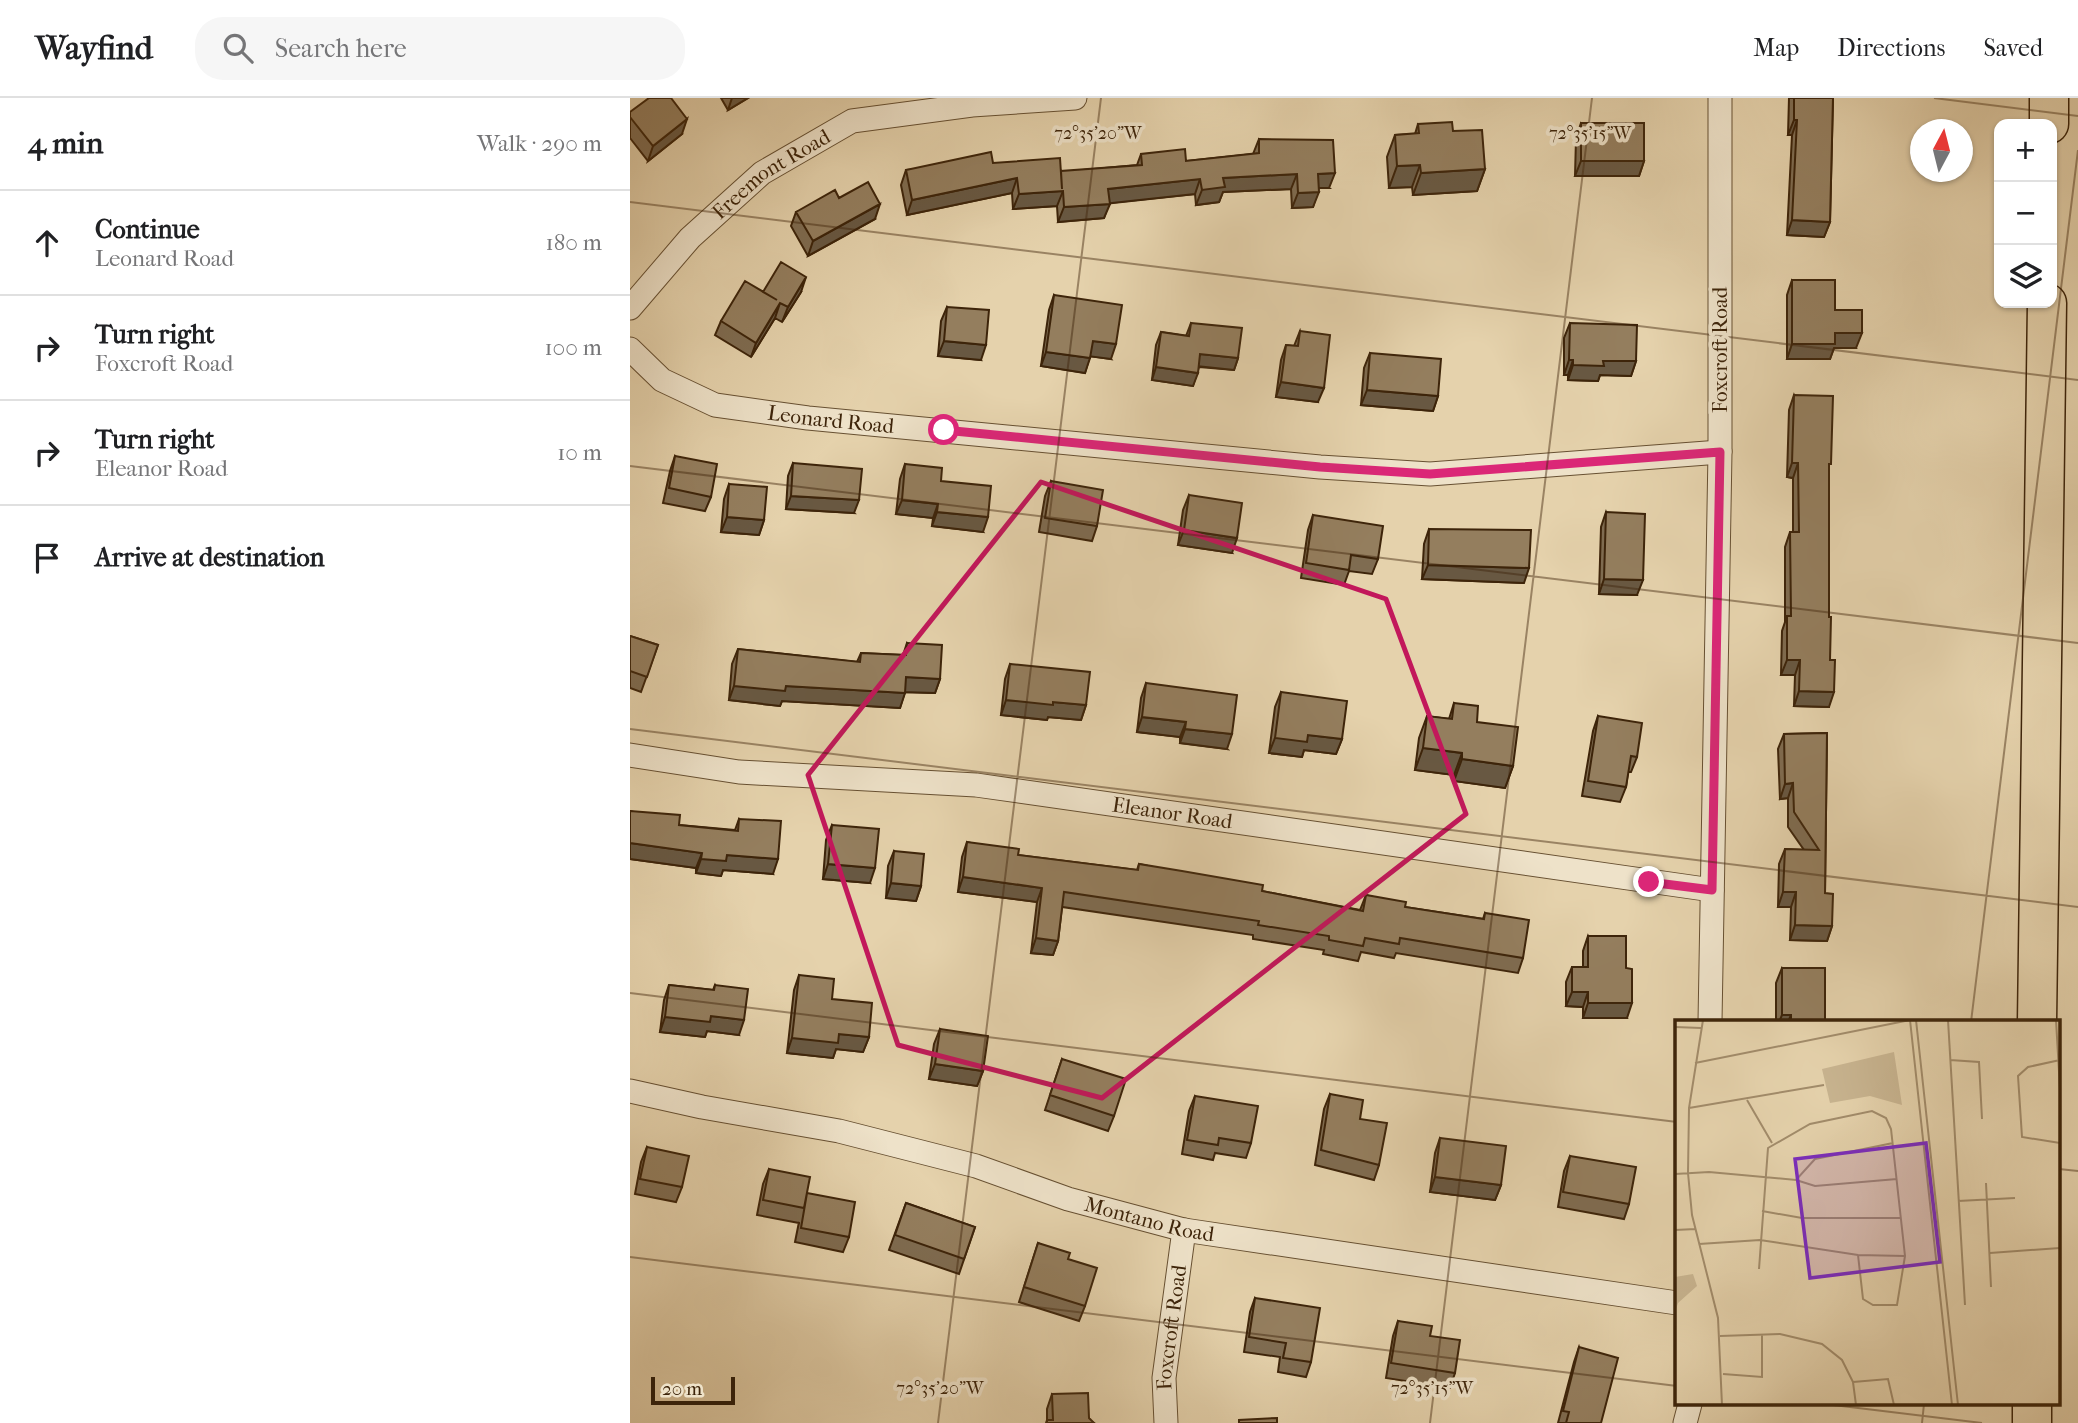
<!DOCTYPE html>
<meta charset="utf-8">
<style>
body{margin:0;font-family:"IM FELL French Canon",serif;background:#f6f6f6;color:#202124}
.controls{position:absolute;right:21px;top:21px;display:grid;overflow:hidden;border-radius:14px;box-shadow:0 2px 5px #0004}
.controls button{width:63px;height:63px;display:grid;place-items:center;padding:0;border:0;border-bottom:2px solid #e0e0e0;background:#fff;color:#202124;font:35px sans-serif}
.compass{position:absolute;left:1280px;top:21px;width:63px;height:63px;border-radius:50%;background:#fff;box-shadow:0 2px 5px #0004;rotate:7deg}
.scale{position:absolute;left:21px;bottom:18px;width:84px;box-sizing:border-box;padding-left:7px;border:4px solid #3d240a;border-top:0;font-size:19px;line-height:24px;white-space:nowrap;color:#3d240a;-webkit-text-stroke:5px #eee2c9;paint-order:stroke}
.stop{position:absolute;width:21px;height:21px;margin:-16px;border:5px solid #db2777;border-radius:50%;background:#fff}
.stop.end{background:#db2777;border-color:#fff;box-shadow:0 2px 7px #0008}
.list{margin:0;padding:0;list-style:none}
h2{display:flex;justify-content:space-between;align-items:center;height:91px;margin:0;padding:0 28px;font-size:30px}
h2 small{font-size:23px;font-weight:400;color:#757577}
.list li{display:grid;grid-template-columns:46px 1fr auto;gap:21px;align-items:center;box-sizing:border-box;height:105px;padding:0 28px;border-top:2px solid #e0e0e0}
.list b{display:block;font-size:26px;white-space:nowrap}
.list p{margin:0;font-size:23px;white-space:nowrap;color:#757577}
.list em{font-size:23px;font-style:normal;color:#757577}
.icon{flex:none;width:38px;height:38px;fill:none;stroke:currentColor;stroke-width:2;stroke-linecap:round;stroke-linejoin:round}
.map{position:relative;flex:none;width:1448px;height:1325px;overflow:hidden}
header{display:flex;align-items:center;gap:42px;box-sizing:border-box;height:98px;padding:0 35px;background:#fff;border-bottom:2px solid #e0e0e0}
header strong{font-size:33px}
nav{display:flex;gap:38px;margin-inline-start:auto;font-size:24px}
.search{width:490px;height:63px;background:#f6f6f6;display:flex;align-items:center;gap:18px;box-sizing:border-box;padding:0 24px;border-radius:28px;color:#757577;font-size:26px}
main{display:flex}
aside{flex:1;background:#fff}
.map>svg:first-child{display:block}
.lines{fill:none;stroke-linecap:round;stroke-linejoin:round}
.street-casing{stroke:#675032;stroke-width:25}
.highway-casing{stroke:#3d240a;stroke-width:41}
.street{stroke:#eee2c9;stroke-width:23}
.highway{stroke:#e5d2ac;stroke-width:38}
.wall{fill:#7f6c51;stroke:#3d240a;stroke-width:2}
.shaded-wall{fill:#685842;stroke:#3d240a;stroke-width:2}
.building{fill:#947e5e;stroke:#3d240a;stroke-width:2}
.route{stroke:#db2777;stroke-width:9}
.marked{fill:none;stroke:#c2185b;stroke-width:5;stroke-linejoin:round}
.ticks{fill:none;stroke:#3d240a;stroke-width:2;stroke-opacity:0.45}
.labels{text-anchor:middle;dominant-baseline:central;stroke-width:7;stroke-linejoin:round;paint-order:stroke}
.street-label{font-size:21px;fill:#3d240a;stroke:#eee2c9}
.inset-road{fill:none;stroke:#a28c6b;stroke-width:2}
.view{fill:#7b2cbf;fill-opacity:0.15;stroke:#7b2cbf;stroke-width:3.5}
.inset-edge{fill:none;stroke:#3d240a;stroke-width:3.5}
.ticks-label{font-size:18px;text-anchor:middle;fill:#3d240a;stroke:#eee2c9;stroke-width:7;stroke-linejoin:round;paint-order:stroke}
</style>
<header>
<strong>Wayfind</strong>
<div class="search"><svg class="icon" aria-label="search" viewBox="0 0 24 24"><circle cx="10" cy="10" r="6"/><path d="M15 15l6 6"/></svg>Search here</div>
<nav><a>Map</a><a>Directions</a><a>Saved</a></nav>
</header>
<main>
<aside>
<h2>4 min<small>Walk · 290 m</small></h2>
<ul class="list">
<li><svg class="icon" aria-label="ahead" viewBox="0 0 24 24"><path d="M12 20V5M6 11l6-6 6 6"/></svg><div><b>Continue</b><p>Leonard Road</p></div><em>180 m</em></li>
<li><svg class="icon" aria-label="right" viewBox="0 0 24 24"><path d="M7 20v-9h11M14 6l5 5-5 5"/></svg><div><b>Turn right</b><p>Foxcroft Road</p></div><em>100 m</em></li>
<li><svg class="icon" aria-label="right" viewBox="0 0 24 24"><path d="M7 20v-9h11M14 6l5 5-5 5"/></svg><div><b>Turn right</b><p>Eleanor Road</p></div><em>10 m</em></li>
<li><svg class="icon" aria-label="arrive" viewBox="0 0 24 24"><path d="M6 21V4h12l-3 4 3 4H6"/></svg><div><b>Arrive at destination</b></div></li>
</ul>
</aside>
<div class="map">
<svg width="1448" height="1325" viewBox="0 0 1448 1325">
<rect width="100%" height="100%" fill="#e5d2ac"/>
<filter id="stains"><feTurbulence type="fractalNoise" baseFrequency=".00286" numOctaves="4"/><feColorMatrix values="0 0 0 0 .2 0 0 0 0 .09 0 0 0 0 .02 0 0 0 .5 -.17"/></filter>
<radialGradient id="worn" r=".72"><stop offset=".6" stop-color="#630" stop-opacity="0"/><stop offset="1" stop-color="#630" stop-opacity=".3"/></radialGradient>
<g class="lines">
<defs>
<g id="street">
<path id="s1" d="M 0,210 L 60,140 L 132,75 L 222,23 L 342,7 L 445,0"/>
<path id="s2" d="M 0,251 L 32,282 L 85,307 L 178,320 L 690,369 L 800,376 L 1090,354"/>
<path id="s3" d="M 0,657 L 109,674 L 346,687 L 1082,792"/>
<path d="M 1080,924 L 1090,354 L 1090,0"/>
<path id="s4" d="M 0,993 L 72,1009 L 209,1033 L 346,1068 L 438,1101 L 554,1132 L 1047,1205"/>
<path id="s5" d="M 536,1325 L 534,1280 L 554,1132"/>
<path d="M 1055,1325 L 1060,1306"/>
</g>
<path id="highway" d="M 1419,26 L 1419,0
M 1407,924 L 1417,205
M 1402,1325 L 1402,1306"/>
</defs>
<use href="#street" class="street-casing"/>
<use href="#highway" class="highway-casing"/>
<use href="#street" class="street"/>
<use href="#highway" class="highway"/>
</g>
<path class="wall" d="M 91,0 L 118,0 L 98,12 Z
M 1159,0 L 1203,0 L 1200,124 L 1194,139 L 1157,137 L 1162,37 L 1158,37 Z
M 0,14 L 52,36 L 18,63 L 0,40 Z
M 951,25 L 1014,63 L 1009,78 L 945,78 L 946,40 Z
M 788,26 L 823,33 L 855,71 L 847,93 L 783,97 L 782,89 L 759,90 L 757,59 L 765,37 L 785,36 Z
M 629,41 L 699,90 L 689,90 L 683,109 L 662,110 L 661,91 L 593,94 L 589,104 L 566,107 L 565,96 L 479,105 L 474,120 L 428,124 L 427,108 L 383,111 L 382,95 L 277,117 L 271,87 L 276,72 L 363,65 L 431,74 L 507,67 L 511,56 L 556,63 L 623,56 Z
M 209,100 L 245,121 L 178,158 L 161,128 L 166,114 Z
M 1162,182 L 1205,212 L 1226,250 L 1204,250 L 1200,261 L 1157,261 L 1157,197 Z
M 133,194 L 171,194 L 152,224 L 145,220 L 121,259 L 85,237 L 91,223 Z
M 424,197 L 481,261 L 460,258 L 455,275 L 411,268 L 419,212 Z
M 317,209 L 351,262 L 308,258 L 311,223 Z
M 561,225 L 608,260 L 604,272 L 569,269 L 563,288 L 522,282 L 526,247 L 531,234 L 556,238 Z
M 940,225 L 1006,263 L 1001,278 L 970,277 L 968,283 L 938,282 L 938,277 L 934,277 L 934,240 Z
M 670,233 L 688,304 L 646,299 L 651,262 L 656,247 L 664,248 Z
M 740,255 L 808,298 L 803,313 L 731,307 L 734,270 Z
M 1164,297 L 1199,373 L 1199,609 L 1164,608 L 1165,577 L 1151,577 L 1152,533 L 1155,524 L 1155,449 L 1160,434 L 1163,434 L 1163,380 L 1157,379 L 1159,312 Z
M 45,358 L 81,399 L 75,413 L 33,405 L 40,373 Z
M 163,365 L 224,415 L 156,411 L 158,378 Z
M 275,366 L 311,383 L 353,434 L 302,428 L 303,420 L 266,416 L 270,381 Z
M 421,383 L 467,428 L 462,443 L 409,434 L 415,398 Z
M 99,386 L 134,422 L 129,437 L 91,434 L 94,401 Z
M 559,397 L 602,455 L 548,447 L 553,412 Z
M 976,414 L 1007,497 L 969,496 L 971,429 Z
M 683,417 L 748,461 L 742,476 L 719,473 L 714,487 L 671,480 L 678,432 Z
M 799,431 L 894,485 L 792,481 L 794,446 Z
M 0,538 L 28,547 L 11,594 L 0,590 Z
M 277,545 L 310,581 L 305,595 L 275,594 L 270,610 L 152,603 L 150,608 L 99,602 L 102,566 L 108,551 L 227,564 L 231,555 L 273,557 Z
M 380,566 L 456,607 L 451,622 L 418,619 L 417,622 L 371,617 L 375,581 Z
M 516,585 L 597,651 L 550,645 L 550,639 L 507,634 L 511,600 Z
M 651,594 L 712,641 L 706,656 L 674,652 L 672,659 L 639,655 L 645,609 Z
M 824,605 L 847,624 L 883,668 L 875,690 L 824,683 L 824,677 L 785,672 L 789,640 L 797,618 L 819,621 Z
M 968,618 L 1007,659 L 1001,674 L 998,674 L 996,689 L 990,704 L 952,698 L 963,633 Z
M 1197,635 L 1195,795 L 1202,828 L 1197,843 L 1160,842 L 1161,809 L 1148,809 L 1149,766 L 1155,751 L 1174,752 L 1158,729 L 1158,700 L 1150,701 L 1148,651 L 1154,636 Z
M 0,713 L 49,727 L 105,732 L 109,721 L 143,776 L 93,772 L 91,778 L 66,775 L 66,770 L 0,761 Z
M 202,727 L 240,785 L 193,781 L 196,742 Z
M 337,744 L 388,757 L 507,772 L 509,766 L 632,793 L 730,812 L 736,797 L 775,809 L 853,821 L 855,815 L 893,860 L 888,875 L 766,855 L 764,860 L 731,854 L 728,863 L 693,856 L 694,852 L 623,841 L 623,837 L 432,809 L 428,843 L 423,857 L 401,855 L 407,804 L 328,794 L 332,759 Z
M 264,753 L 291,788 L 286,803 L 256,800 L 258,768 Z
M 958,838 L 997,920 L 953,920 L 953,909 L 936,908 L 936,884 L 942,869 L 953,869 L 953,853 Z
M 1152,870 L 1195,924 L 1146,924 L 1146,885 Z
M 169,877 L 202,901 L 239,939 L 233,954 L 206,951 L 203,960 L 157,955 L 164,892 Z
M 39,887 L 83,892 L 85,887 L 109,937 L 77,933 L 75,939 L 30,934 L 34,902 Z
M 310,931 L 353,973 L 347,988 L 299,981 L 304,946 Z
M 432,961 L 484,1018 L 478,1033 L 415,1012 Z
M 700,996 L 730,1021 L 749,1067 L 744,1082 L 685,1067 L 694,1011 Z
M 565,998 L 621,1045 L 616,1060 L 585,1055 L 583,1062 L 552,1056 L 559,1013 Z
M 810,1040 L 871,1087 L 865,1102 L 800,1094 L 805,1055 Z
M 17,1049 L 52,1089 L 46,1104 L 5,1096 L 11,1064 Z
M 940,1058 L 999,1106 L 994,1121 L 928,1109 L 934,1073 Z
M 139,1071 L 177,1098 L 219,1139 L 213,1154 L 165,1144 L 169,1124 L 169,1125 L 127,1117 L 133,1086 Z
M 276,1105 L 345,1129 L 329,1176 L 259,1152 Z
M 408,1145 L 438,1161 L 455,1208 L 449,1223 L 389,1204 Z
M 625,1200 L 681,1264 L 676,1279 L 648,1274 L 650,1259 L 614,1254 L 620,1214 Z
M 768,1223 L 800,1238 L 825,1275 L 820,1290 L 756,1280 L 763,1238 Z
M 949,1249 L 971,1325 L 928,1325 L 944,1264 Z
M 422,1296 L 464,1325 L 416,1325 L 417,1322 L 417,1311 Z"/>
<path class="shaded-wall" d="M 102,0 L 118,0 L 98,12 Z
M 57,21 L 52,36 L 18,63 L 23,48 Z
M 1164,22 L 1167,22 L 1162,37 L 1158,37 Z
M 951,63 L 1014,63 L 1009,78 L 945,78 Z
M 790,67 L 782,89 L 759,90 L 767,68 Z
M 855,71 L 847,93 L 783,97 L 791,75 Z
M 705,75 L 699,90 L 683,90 L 688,76 Z
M 667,76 L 661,91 L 593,94 L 589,104 L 566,107 L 572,92 L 593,80 Z
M 387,80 L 382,95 L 277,117 L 282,102 Z
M 570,81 L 565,96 L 473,106 L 478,91 Z
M 433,93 L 427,108 L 383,111 L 389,96 Z
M 689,94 L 683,109 L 662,110 L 668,95 Z
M 250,106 L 245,121 L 178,158 L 183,143 Z
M 480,106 L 474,120 L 428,124 L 434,109 Z
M 1162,122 L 1200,124 L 1194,139 L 1157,137 Z
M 176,179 L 171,194 L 152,224 L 158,209 Z
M 150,205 L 145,220 L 121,259 L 126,245 Z
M 1205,235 L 1232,235 L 1226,250 L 1204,250 L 1200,261 L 1157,261 L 1162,246 Z
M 314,243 L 356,247 L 351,262 L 308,258 Z
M 463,243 L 486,246 L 481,261 L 457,258 Z
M 416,254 L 460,260 L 455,275 L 411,268 Z
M 570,256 L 608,260 L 604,272 L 566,268 Z
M 939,262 L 943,262 L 938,277 L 934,277 Z
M 973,263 L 1006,263 L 1001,278 L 970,277 L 968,283 L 938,282 L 943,267 Z
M 526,269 L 568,275 L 563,288 L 522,282 Z
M 651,284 L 694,290 L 688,304 L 646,299 Z
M 737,292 L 808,298 L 803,313 L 731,307 Z
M 1162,365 L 1168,365 L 1163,380 L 1157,379 Z
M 161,398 L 229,402 L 224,415 L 156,411 Z
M 272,402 L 308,406 L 303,420 L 266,416 Z
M 307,414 L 358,419 L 353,434 L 302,428 Z
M 97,419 L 134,422 L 129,437 L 91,434 Z
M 554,432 L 607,440 L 602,455 L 548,447 Z
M 798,467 L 899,470 L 894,485 L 792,481 Z
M 974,481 L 1013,482 L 1007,497 L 969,496 Z
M 1157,562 L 1170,562 L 1165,577 L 1151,577 Z
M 276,579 L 310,581 L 305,595 L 270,594 Z
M 104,588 L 156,588 L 275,595 L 270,610 L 152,603 L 150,608 L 99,602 Z
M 1169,593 L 1204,594 L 1199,609 L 1164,608 Z
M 376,602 L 423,604 L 456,607 L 451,622 L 418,619 L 417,622 L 371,617 Z
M 512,619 L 556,624 L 550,639 L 507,634 Z
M 555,631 L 602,636 L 597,651 L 550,645 Z
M 678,637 L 712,641 L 706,656 L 674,652 L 672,659 L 639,655 L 645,640 Z
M 793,650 L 832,655 L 824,677 L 785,672 Z
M 832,661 L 883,668 L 875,690 L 824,683 Z
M 1163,685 L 1158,700 L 1150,701 L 1155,686 Z
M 0,745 L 72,755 L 66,770 L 0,761 Z
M 97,757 L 148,761 L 143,776 L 93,772 L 91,778 L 66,775 L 71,761 Z
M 198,766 L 245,770 L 240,785 L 193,781 Z
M 333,779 L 412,790 L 407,804 L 328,794 Z
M 261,785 L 291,788 L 286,803 L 256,800 Z
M 1153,794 L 1166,794 L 1161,809 L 1148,809 Z
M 1165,827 L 1202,828 L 1197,843 L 1160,842 Z
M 406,840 L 428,843 L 423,857 L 401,855 Z
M 942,894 L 958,894 L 953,909 L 936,908 Z
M 958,905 L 1002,905 L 997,920 L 953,920 Z
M 1152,917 L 1161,917 L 1158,924 L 1149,924 Z
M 81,918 L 114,922 L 109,937 L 77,933 L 75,939 L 30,934 L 35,919 Z
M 209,936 L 239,939 L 233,954 L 206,951 L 203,960 L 157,955 L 162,940 Z
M 305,966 L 353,973 L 347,988 L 299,981 Z
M 805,1079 L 871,1087 L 865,1102 L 800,1094 Z"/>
<path class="building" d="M 19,0 L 41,0 L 57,21 L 23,48 L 0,19 L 0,14 Z
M 1164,0 L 1203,0 L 1200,124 L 1162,122 L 1167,22 L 1164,22 Z
M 822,24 L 823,33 L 852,32 L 855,71 L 791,75 L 790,67 L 767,68 L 765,37 L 789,35 L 788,26 Z
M 951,25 L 1014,25 L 1014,63 L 951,63 Z
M 629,41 L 703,42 L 705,75 L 688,76 L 689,94 L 668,95 L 667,76 L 593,80 L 595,89 L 572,92 L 570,81 L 478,91 L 480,106 L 434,109 L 433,93 L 389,96 L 387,80 L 282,102 L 276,72 L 361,54 L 363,65 L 430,60 L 432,91 L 431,73 L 512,67 L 511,56 L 555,51 L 556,63 L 629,55 Z
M 238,84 L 250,106 L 183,143 L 166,114 L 205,92 L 209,100 Z
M 151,164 L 176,179 L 158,209 L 150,205 L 126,245 L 91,223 L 115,183 L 147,202 L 133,194 Z
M 1162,182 L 1205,182 L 1205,212 L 1232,212 L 1232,235 L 1205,235 L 1205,246 L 1162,246 Z
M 424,197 L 492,207 L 486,246 L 463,243 L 460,260 L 416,254 Z
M 317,209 L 359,212 L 356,247 L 314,243 Z
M 561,225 L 612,230 L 608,260 L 570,256 L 568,275 L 526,269 L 531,234 L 559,238 Z
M 940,225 L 1007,227 L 1006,263 L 973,263 L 974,268 L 943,267 L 943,262 L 939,262 Z
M 670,233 L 700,237 L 694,290 L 651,284 L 656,247 L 668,248 Z
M 740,255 L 811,261 L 808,298 L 737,292 Z
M 1164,297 L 1203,298 L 1201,366 L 1199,366 L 1199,519 L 1201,519 L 1200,562 L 1205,562 L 1204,594 L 1169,593 L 1170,562 L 1157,562 L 1157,518 L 1161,518 L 1160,434 L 1169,434 L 1168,365 L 1162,365 Z
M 45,358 L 87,366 L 81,399 L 39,390 Z
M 163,365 L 232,371 L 229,402 L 161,398 Z
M 275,366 L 312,370 L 311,383 L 361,388 L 358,419 L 307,414 L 308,406 L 272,402 Z
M 421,383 L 473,392 L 467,428 L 415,420 Z
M 99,386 L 137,389 L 134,422 L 97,419 Z
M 559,397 L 612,405 L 607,440 L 554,432 Z
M 976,414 L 1015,416 L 1013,482 L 974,481 Z
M 683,417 L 753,428 L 748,461 L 721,457 L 719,472 L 676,465 Z
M 799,431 L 901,432 L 899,470 L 798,467 Z
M 0,538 L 28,547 L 17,579 L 0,573 Z
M 277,545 L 312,547 L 310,581 L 276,579 L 275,595 L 156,588 L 155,593 L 104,588 L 108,551 L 230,564 L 231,555 L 276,557 Z
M 380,566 L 460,574 L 456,607 L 423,604 L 423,607 L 376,602 Z
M 516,585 L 607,597 L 602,636 L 555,631 L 556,624 L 512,619 Z
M 651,594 L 717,603 L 712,641 L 678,637 L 677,644 L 645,640 Z
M 824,605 L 848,608 L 847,624 L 888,629 L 883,668 L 832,661 L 832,655 L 793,650 L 797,618 L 822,621 Z
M 968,618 L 1012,625 L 1007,659 L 1001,658 L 996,689 L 958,683 Z
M 1197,635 L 1195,795 L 1203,796 L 1202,828 L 1165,827 L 1166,794 L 1153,794 L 1155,751 L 1189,752 L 1164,714 L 1163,685 L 1155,686 L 1154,636 Z
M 0,713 L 50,717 L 49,727 L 108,733 L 109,721 L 151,723 L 148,761 L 97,757 L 96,763 L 71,761 L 72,755 L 0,745 Z
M 202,727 L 249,731 L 245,770 L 198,766 Z
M 337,744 L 389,751 L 388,757 L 508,772 L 509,766 L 552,773 L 633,787 L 632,793 L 733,813 L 736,797 L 776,804 L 775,809 L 854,821 L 855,815 L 899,822 L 893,860 L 770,840 L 769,846 L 735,840 L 733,848 L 699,842 L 699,838 L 628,827 L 629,823 L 434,794 L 428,843 L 406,840 L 412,790 L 333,779 Z
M 264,753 L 294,756 L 291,788 L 261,785 Z
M 958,838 L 996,838 L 996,870 L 1002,871 L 1002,905 L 958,905 L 958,894 L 942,894 L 942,869 L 958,869 Z
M 1152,870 L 1195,870 L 1195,924 L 1161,924 L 1161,917 L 1152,917 Z
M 169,877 L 204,881 L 202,901 L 242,905 L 239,939 L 209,936 L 208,945 L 162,940 Z
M 39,887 L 84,892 L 85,887 L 118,891 L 114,922 L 81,918 L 80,924 L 35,919 Z
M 310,931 L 358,938 L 353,973 L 305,966 Z
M 432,961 L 496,981 L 484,1018 L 420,997 Z
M 700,996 L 733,1002 L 730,1021 L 757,1025 L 749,1067 L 691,1052 Z
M 565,998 L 628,1008 L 621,1045 L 589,1040 L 588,1047 L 557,1042 Z
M 810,1040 L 876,1048 L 871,1087 L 805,1079 Z
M 17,1049 L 59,1058 L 52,1089 L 10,1081 Z
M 940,1058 L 1006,1069 L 999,1106 L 933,1094 Z
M 139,1071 L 180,1079 L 174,1110 L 133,1102 Z
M 177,1095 L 225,1104 L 219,1139 L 171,1130 Z
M 276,1105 L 345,1129 L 334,1161 L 265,1137 Z
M 408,1145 L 440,1155 L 438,1161 L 467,1170 L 455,1208 L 394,1189 Z
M 625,1200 L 690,1210 L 681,1264 L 653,1260 L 656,1245 L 619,1239 Z
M 768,1223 L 802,1228 L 800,1238 L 830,1242 L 825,1275 L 761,1265 Z
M 949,1249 L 988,1260 L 971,1325 L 936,1325 L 939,1314 L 933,1313 Z
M 458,1295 L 459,1320 L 464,1325 L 417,1325 L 417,1322 L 423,1322 L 422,1296 Z
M 647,1320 L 647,1325 L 609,1325 L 609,1322 Z"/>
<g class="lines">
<path class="route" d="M 314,332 L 690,369 L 800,376 L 1090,354 L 1082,792 L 1019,784"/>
</g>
<path class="marked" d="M 411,384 L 756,501 L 836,716 L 472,1000 L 268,947 L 178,677 Z"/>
<path class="ticks" d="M 1304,0 L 1448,18M 0,104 L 1448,282M 0,368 L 1448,545M 0,631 L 1448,809M 0,895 L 1047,1024M 1341,924 L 1448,52M 1429,1071 L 1448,1073M 0,1159 L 1047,1288M 1195,1306 L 1352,1325M 308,1325 L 471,0M 800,1325 L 962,0M 1292,1325 L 1294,1306"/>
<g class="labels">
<g class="street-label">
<text stroke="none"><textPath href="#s1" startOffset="196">Freemont Road</textPath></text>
<text transform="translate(1090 252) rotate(-90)">Foxcroft Road</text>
<text stroke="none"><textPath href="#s2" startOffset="220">Leonard Road</textPath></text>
<text stroke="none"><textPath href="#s3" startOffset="546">Eleanor Road</textPath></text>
<text stroke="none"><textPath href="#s4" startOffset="536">Montano Road</textPath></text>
<text stroke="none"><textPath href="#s5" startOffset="96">Foxcroft Road</textPath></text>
</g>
</g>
<g transform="translate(1045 922)">
<rect width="385" height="385" fill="#e5d2ac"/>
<path d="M 219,32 L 227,85 L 195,76 L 155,83 L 147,49 ZM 18,254 L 22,266 L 3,283 L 0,292 L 0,257 Z" fill="#c8b490"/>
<path class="inset-road" d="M 28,0 L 14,88 L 13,153 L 17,195 L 43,298 L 47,385M 235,0 L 277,385M 241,0 L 283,385M 273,0 L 290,285M 381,0 L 385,69M 0,7 L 26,8M 275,40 L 304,42 L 307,99M 385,40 L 353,47 L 343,56 L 347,117 L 385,123M 20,43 L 235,0M 72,80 L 97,123M 14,88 L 149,65M 0,154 L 34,152 L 121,160 L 140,139 L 218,123M 121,160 L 140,166 L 222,159M 311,163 L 316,267M 283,181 L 340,178M 87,191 L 127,198 L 226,198M 0,210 L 21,209M 24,224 L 85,220 L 183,235 L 230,236M 315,233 L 385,228M 84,249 L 93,128 L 135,104 L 197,91 L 211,98 L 216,109 L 230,236 L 222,285 L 198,285 L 188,279 L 183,235M 45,316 L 105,314 L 147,324 L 167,340 L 178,362 L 181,385M 48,354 L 87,357 L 87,315M 178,362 L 213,359 L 219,385"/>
<path class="view" d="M 251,123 L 265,242 L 135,258 L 120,139 Z"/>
<rect width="385" height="385" class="inset-edge"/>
</g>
<g class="ticks-label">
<text x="468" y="41">72°35'20"W</text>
<text x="960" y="41">72°35'15"W</text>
<text x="310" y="1296">72°35'20"W</text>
<text x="802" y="1296">72°35'15"W</text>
</g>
<rect width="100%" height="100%" filter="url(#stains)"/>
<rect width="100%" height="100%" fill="url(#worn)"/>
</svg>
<div class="controls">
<button>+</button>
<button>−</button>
<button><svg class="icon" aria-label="layers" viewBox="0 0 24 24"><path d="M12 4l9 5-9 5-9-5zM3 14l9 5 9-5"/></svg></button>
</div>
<svg class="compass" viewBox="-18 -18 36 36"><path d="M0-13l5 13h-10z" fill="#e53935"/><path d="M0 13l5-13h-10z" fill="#757577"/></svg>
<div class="scale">20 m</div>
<div class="stop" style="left:314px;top:332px"></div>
<div class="stop end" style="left:1019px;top:784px"></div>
</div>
</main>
